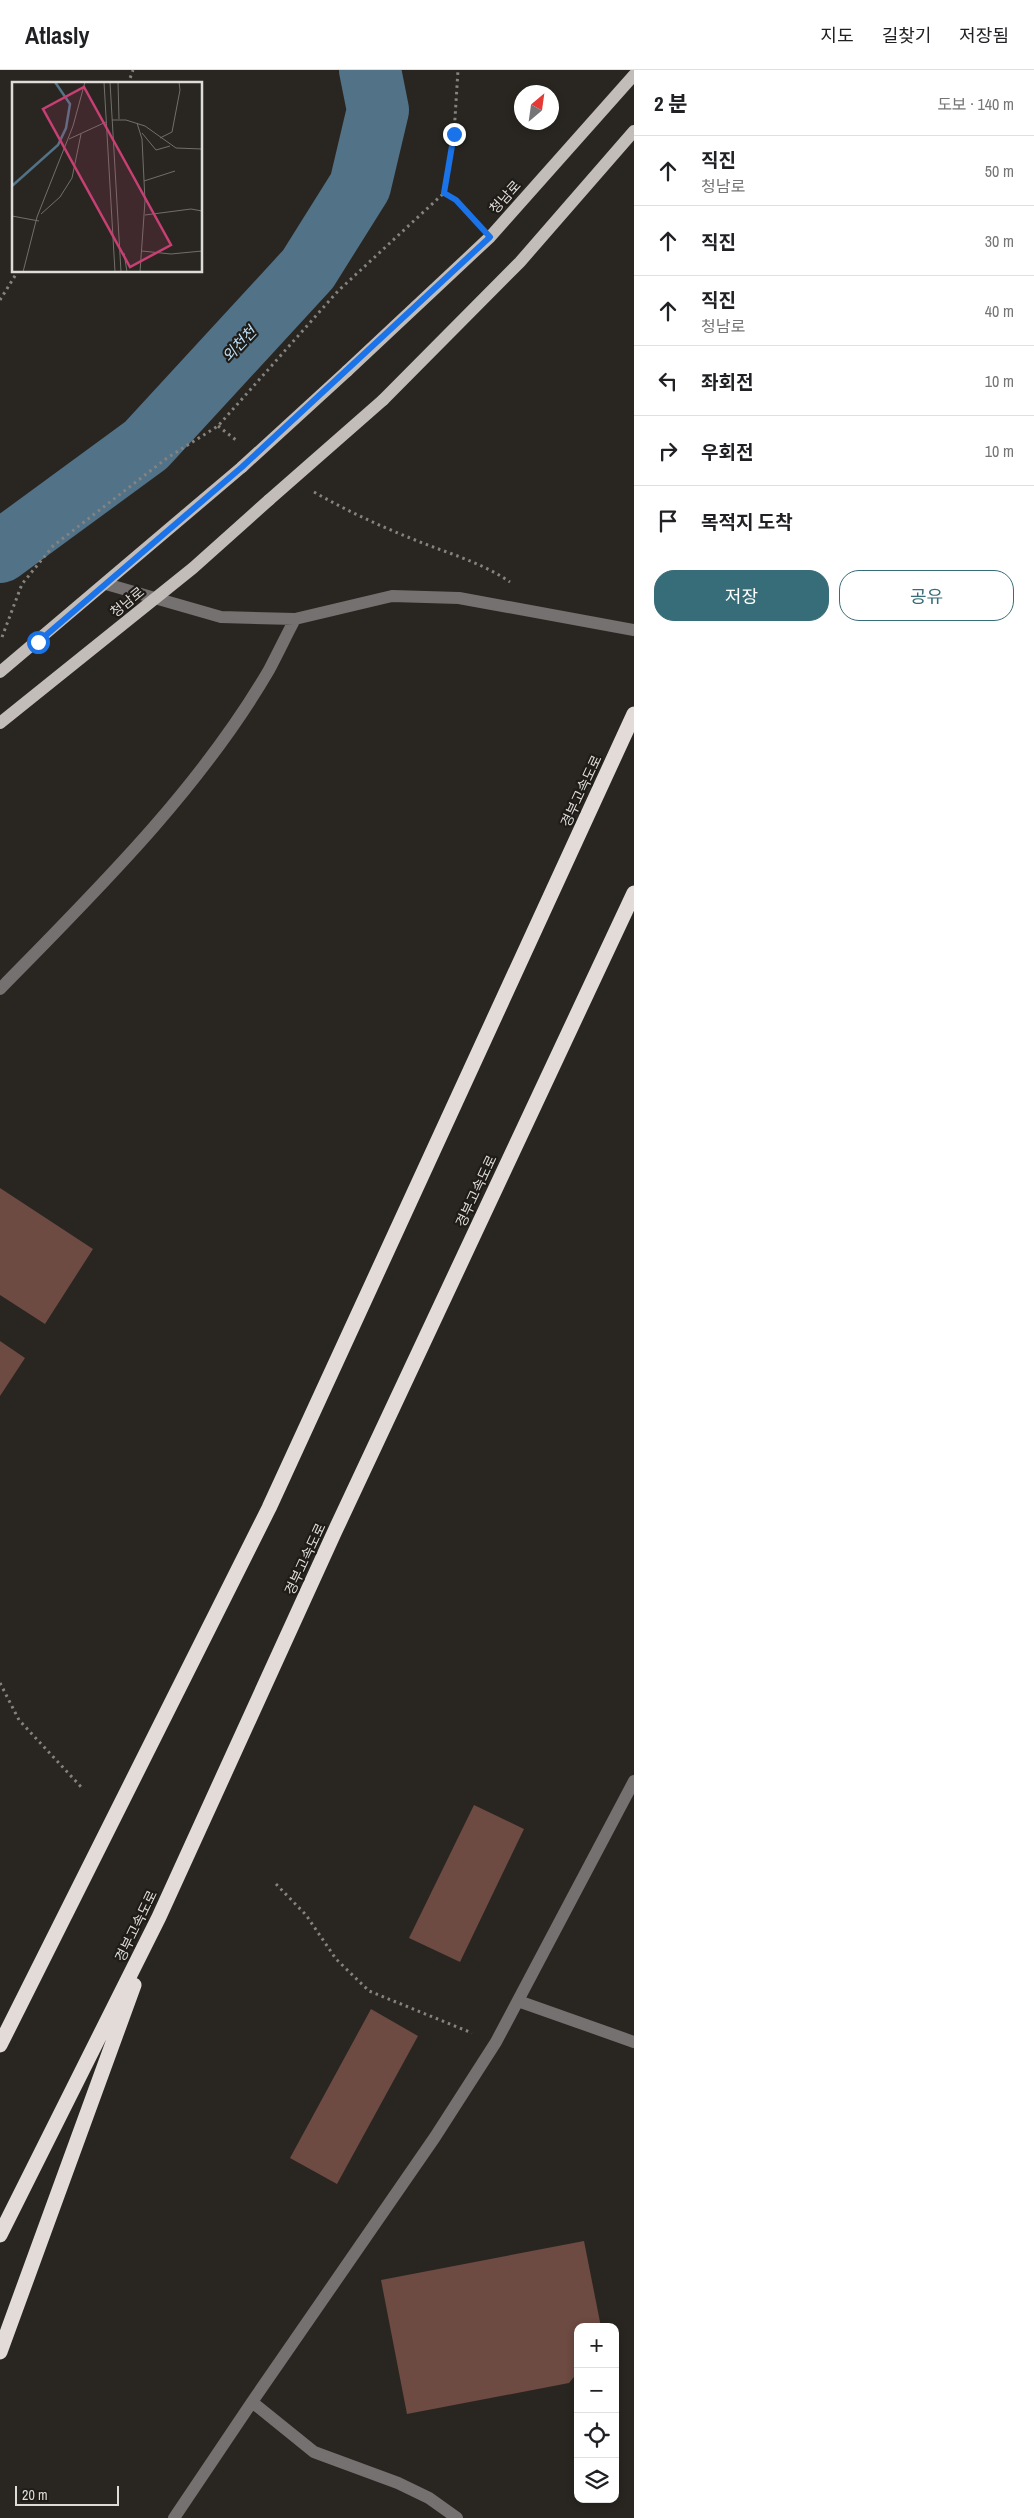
<!DOCTYPE html>
<html lang="ko">
<meta charset="utf-8">
<style>
body{margin:0;font-family:"Archivo Narrow","Noto Sans KR",sans-serif;background:#f2f2f2;color:#202124}
.controls{position:absolute;right:15px;bottom:15px;display:grid;overflow:hidden;border-radius:10px;box-shadow:0 2px 8px #0003}
.controls button{width:45px;height:45px;display:grid;place-items:center;padding:0;border:0;border-bottom:1px solid #e0e0e0;background:#fff;color:#202124;font:25px sans-serif}
.compass{position:absolute;left:514px;top:15px;width:45px;height:45px;border-radius:50%;background:#fff;box-shadow:0 2px 8px #0003;rotate:29deg}
.scale{position:absolute;left:15px;bottom:12px;width:104px;box-sizing:border-box;padding-left:5px;border:2px solid #dedcd9;border-top:0;font-size:14px;line-height:18px;white-space:nowrap;color:#dedcd9;-webkit-text-stroke:4px #1f1c18;paint-order:stroke}
.stop{position:absolute;width:15px;height:15px;margin:-11px;border:4px solid #1a73e8;border-radius:50%;background:#fff}
.stop.end{background:#1a73e8;border-color:#fff;box-shadow:0 1px 5px #0008}
.list{margin:0;padding:0;list-style:none}
h2{display:flex;justify-content:space-between;align-items:center;height:65px;margin:0;padding:0 20px;font-size:21px}
h2 small{font-size:16px;font-weight:400;color:#757577}
.list li{display:grid;grid-template-columns:32px 1fr auto;gap:15px;align-items:center;box-sizing:border-box;height:70px;padding:0 20px;border-top:1px solid #e0e0e0}
.list b{display:block;font-size:19px;white-space:nowrap}
.list p{margin:0;font-size:16px;white-space:nowrap;color:#757577}
.list em{font-size:16px;font-style:normal;color:#757577}
.actions{display:flex;gap:10px;padding:15px 20px}
.actions a{flex:1;padding:11px 0;border:1px solid #376d78;border-radius:20px;text-align:center;font-size:18px;color:#376d78}
.actions .main{background:#376d78;color:#fff}
.icon{flex:none;width:28px;height:28px;fill:none;stroke:currentColor;stroke-width:2;stroke-linecap:round;stroke-linejoin:round}
.map{position:relative;flex:none;width:634px;height:2448px;overflow:hidden}
header{display:flex;align-items:center;gap:30px;box-sizing:border-box;height:70px;padding:0 25px;background:#fff;border-bottom:1px solid #e0e0e0}
header strong{font-size:24px}
nav{display:flex;gap:28px;margin-inline-start:auto;font-size:18px}
main{display:flex}
aside{flex:1;background:#fff}
.map>svg:first-child{display:block}
.lines{fill:none;stroke-linecap:round;stroke-linejoin:round}
.river{stroke:#527288;stroke-width:62}
.building{fill:#6d4a42}
.path{stroke:#85837f;stroke-width:3;stroke-dasharray:2.5 4;stroke-linecap:butt}
.minor{stroke:#747170;stroke-width:12}
.major{stroke:#c3bdba;stroke-width:12}
.highway{stroke:#e2dbd8;stroke-width:15}
.major-bridge{stroke:#c3bdba;stroke-width:12}
.route{stroke:#1a73e8;stroke-width:6}
.labels{text-anchor:middle;dominant-baseline:central;stroke-width:4.5;stroke-linejoin:round;paint-order:stroke}
.street-label{font-size:14px;fill:#dedcd9;stroke:#1f1c18}
.water-label{font-size:15px;font-style:italic;fill:#bee0f7;stroke:#1f1c18}
.inset-river{fill:none;stroke:#527288;stroke-width:2.5}
.inset-road{fill:none;stroke:#716f6b;stroke-width:1}
.view{fill:#c83f74;fill-opacity:0.15;stroke:#c83f74;stroke-width:2.5}
.inset-edge{fill:none;stroke:#dedcd9;stroke-width:2.5}
</style>
<header>
<strong>Atlasly</strong>
<nav><a>지도</a><a>길찾기</a><a>저장됨</a></nav>
</header>
<main>
<div class="map">
<svg width="634" height="2448" viewBox="0 0 634 2448">
<rect width="100%" height="100%" fill="#292621"/>
<g class="lines">
<path class="river" d="M 0,482 L 146,375 L 308,199 L 360,116 L 378,40 L 370,0"/>
</g>
<path class="building" d="M 0,1118 L 93,1179 L 45,1254 L 0,1225 Z
M 0,1271 L 25,1288 L 0,1326 Z
M 474,1735 L 524,1759 L 460,1892 L 409,1868 Z
M 371,1939 L 418,1966 L 337,2114 L 290,2088 Z
M 584,2171 L 601,2257 L 578,2257 L 578,2302 L 569,2313 L 407,2344 L 381,2210 Z"/>
<g class="lines">
<path class="path" d="M 128,14 L 133,0
M 444,123 L 457,130 L 474,150
M 0,230 L 18,201
M 218,356 L 236,370
M 314,422 C 347,441 380,456 415,470 C 447,483 481,492 510,512
M 2,567 L 22,514 L 53,476 L 167,388 L 218,356 L 338,221 L 444,123 L 454,64 L 458,0
M 0,1613 L 19,1650 L 83,1719
M 276,1814 L 306,1845 L 336,1889 L 369,1921 L 472,1963"/>
<path class="minor" d="M 106,514 L 221,547 L 295,549 L 392,526 L 459,528 L 634,560
M 0,919 C 96,821 199,720 269,600 C 278,583 286,566 295,549
M 518,1931 L 634,1972
M 252,2332 L 314,2382 L 398,2413 L 429,2428 L 457,2448
M 174,2448 L 252,2332 L 435,2067 L 496,1972 L 634,1711"/>
<path class="major" d="M 347,301 L 490,167 L 634,5
M 383,330 L 520,192 L 634,61
M 0,602 L 242,397
M 0,653 L 193,498 L 269,430"/>
<path class="highway" d="M 0,1975 L 269,1438 L 634,644
M 0,2165 L 159,1847 L 335,1461 L 634,823
M 0,2282 L 134,1915"/>
<path class="major-bridge" d="M 242,397 L 347,301
M 269,430 L 383,330"/>
</g>
<g class="lines">
<path class="route" d="M 38,572 L 242,397 L 490,167 L 456,130 L 444,123 L 454,64"/>
</g>
<g class="labels">
<g class="street-label">
<text transform="translate(505 127) rotate(-48)">청남로</text>
<text transform="translate(127 532) rotate(-39)">청남로</text>
<text transform="translate(581 721) rotate(-65)">경부고속도로</text>
<text transform="translate(476 1121) rotate(-65)">경부고속도로</text>
<text transform="translate(305 1489) rotate(-65)">경부고속도로</text>
<text transform="translate(136 1856) rotate(-64)">경부고속도로</text>
</g>
<g class="water-label">
<text transform="translate(239 274) rotate(-47)">외천천</text>
</g>
</g>
<g transform="translate(12 12)">
<rect width="190" height="190" fill="#292621"/>
<path class="inset-river" d="M 0,104 L 46,63 L 54,46 L 58,22 L 43,0"/>
<path class="inset-road" d="M 92,0 L 103,190M 98,0 L 109,190M 106,0 L 107,37M 100,38 L 114,38 L 133,44 L 164,66 L 190,67M 125,41 L 130,57 L 133,119 L 128,190M 130,51 L 144,68 L 158,64M 148,56 L 160,50 L 168,8 L 167,0M 57,57 L 94,40M 132,99 L 163,89M 29,132 L 48,115 L 60,96 L 69,52M 133,133 L 179,127 L 190,129M 0,134 L 27,139M 130,169 L 159,172 L 190,169M 112,171 L 115,190M 11,190 L 25,135 L 61,44 L 73,0"/>
<path class="view" d="M 72,5 L 159,163 L 118,185 L 31,27 Z"/>
<rect width="190" height="190" class="inset-edge"/>
</g>
</svg>
<div class="controls">
<button>+</button>
<button>−</button>
<button><svg class="icon" aria-label="locate" viewBox="0 0 24 24"><circle cx="12" cy="12" r="6"/><path d="M12 2v4M12 18v4M2 12h4M18 12h4"/></svg></button>
<button><svg class="icon" aria-label="layers" viewBox="0 0 24 24"><path d="M12 4l9 5-9 5-9-5zM3 14l9 5 9-5"/></svg></button>
</div>
<svg class="compass" viewBox="-18 -18 36 36"><path d="M0-13l5 13h-10z" fill="#e53935"/><path d="M0 13l5-13h-10z" fill="#757577"/></svg>
<div class="scale">20 m</div>
<div class="stop" style="left:38px;top:572px"></div>
<div class="stop end" style="left:454px;top:64px"></div>
</div>
<aside>
<h2>2 분<small>도보 · 140 m</small></h2>
<ul class="list">
<li><svg class="icon" aria-label="ahead" viewBox="0 0 24 24"><path d="M12 20V5M6 11l6-6 6 6"/></svg><div><b>직진</b><p>청남로</p></div><em>50 m</em></li>
<li><svg class="icon" aria-label="ahead" viewBox="0 0 24 24"><path d="M12 20V5M6 11l6-6 6 6"/></svg><div><b>직진</b></div><em>30 m</em></li>
<li><svg class="icon" aria-label="ahead" viewBox="0 0 24 24"><path d="M12 20V5M6 11l6-6 6 6"/></svg><div><b>직진</b><p>청남로</p></div><em>40 m</em></li>
<li><svg class="icon" aria-label="left" viewBox="0 0 24 24"><path d="M17 20v-9H6M10 6l-5 5 5 5"/></svg><div><b>좌회전</b></div><em>10 m</em></li>
<li><svg class="icon" aria-label="right" viewBox="0 0 24 24"><path d="M7 20v-9h11M14 6l5 5-5 5"/></svg><div><b>우회전</b></div><em>10 m</em></li>
<li><svg class="icon" aria-label="arrive" viewBox="0 0 24 24"><path d="M6 21V4h12l-3 4 3 4H6"/></svg><div><b>목적지 도착</b></div></li>
</ul>
<div class="actions"><a class="main">저장</a><a>공유</a></div>
</aside>
</main>
